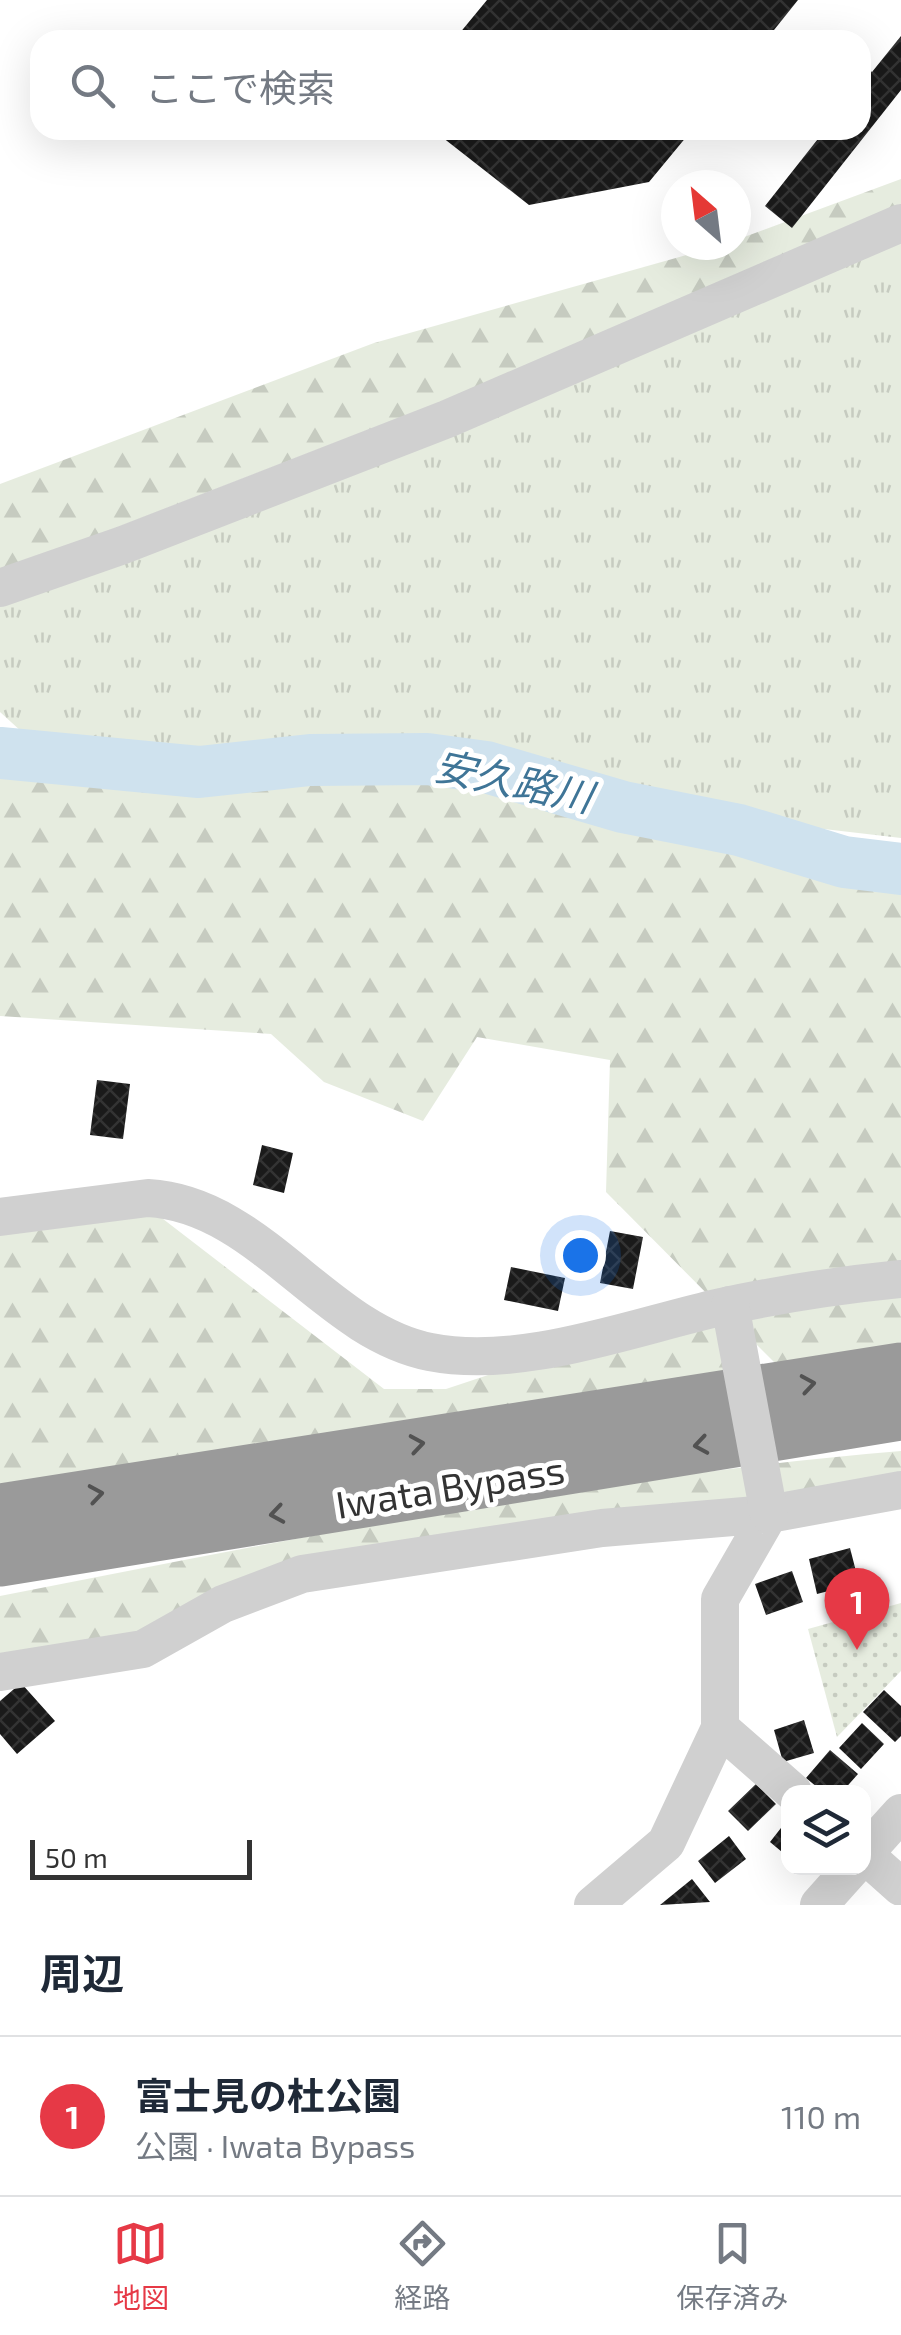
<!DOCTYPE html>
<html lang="ja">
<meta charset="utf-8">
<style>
body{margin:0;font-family:"Exo 2","Noto Sans JP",sans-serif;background:#f6f6f7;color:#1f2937}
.controls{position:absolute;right:30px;bottom:30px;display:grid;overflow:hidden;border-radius:20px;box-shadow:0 10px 40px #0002}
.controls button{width:90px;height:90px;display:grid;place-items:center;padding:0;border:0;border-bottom:2px solid #e0e1e3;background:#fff;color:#1f2937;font:50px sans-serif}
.compass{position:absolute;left:661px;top:170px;width:90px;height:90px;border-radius:50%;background:#fff;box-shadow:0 10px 40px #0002;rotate:332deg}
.scale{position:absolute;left:30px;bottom:25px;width:222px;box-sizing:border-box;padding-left:10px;border:5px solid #333;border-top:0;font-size:28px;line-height:35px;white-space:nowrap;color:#333;-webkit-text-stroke:8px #fff;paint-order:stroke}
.you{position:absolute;left:580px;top:1255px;width:35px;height:35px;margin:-25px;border:8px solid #fff;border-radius:50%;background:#1a73e8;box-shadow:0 0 0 15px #1a73e833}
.badge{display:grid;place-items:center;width:65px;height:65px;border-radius:50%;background:#e63946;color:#fff;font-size:32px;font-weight:700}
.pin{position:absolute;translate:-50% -82px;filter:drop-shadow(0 2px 5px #0008)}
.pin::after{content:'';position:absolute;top:52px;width:35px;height:30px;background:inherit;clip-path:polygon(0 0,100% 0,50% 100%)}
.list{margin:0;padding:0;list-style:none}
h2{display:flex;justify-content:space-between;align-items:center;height:130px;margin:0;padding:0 40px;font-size:42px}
h2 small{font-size:32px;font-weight:400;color:#747a83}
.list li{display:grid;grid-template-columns:65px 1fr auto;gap:30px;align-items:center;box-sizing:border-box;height:160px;padding:0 40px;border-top:2px solid #e0e1e3}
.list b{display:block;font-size:38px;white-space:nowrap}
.list p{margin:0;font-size:32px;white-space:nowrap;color:#747a83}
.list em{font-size:32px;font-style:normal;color:#747a83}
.icon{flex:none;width:55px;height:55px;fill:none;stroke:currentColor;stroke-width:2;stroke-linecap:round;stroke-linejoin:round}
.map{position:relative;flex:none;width:901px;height:1905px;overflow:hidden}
.search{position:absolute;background:#fff;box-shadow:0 10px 40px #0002;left:30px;right:30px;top:30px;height:110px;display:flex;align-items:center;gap:25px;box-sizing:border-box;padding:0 35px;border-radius:30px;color:#747a83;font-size:38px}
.sheet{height:290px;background:#fff}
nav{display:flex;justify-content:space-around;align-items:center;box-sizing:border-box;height:140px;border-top:2px solid #e0e1e3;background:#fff;font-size:28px;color:#747a83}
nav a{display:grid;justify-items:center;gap:5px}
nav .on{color:#e63946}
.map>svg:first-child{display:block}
.grass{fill:url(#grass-tufts)}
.forest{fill:url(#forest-firs)}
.park{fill:url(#park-dots)}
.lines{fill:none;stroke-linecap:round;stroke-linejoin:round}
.river{stroke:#cfe2ee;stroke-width:52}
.building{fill:url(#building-cross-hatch)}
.minor{stroke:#d0d0d0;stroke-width:38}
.highway{stroke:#9a9a9a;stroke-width:55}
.minor-bridge{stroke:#d0d0d0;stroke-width:38}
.oneway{stroke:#525252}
.labels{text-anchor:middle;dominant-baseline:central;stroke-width:10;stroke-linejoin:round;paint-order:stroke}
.street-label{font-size:38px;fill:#333;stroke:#fff}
.water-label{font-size:40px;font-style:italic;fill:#3f7597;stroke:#fff}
</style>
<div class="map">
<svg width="901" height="1905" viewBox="0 0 901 1905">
<defs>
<pattern id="grass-tufts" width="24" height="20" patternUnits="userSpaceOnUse" patternTransform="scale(2.5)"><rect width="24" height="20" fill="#e6ecdf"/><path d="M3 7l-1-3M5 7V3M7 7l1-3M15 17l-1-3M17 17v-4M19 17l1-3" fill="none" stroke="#c6cbc0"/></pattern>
<pattern id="forest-firs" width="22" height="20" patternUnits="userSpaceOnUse" patternTransform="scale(2.5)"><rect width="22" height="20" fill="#e6ecdf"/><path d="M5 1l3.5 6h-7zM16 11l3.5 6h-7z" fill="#c6cbc0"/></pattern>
<pattern id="park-dots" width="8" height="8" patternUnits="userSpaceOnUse" patternTransform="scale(2.5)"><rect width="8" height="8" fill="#e6ecdf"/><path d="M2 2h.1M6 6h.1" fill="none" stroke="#c6cbc0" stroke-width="1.8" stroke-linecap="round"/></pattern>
<pattern id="building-cross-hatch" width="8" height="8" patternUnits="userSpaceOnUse" patternTransform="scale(2.5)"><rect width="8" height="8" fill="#1a1a1a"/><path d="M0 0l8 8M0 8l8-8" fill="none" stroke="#333"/></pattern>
</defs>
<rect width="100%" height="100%" fill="#fff"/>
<path class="grass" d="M 901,223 L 901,838 L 748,820 L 457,740 L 199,754 L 33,742 L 0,712 L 0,591 Z"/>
<path class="forest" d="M 901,179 L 901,223 L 0,573 L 0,484 L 374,343 L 722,245 L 736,245 L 736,240 Z
M 0,756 L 143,770 L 416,770 L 509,786 L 614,825 L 746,846 L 901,892 L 901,1342 L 794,1382 L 734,1322 L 744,1382 L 0,1495 L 0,1233 L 154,1212 L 384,1389 L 446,1389 L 600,1338 L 732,1319 L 606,1192 L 610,1060 L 477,1037 L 423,1121 L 324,1082 L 271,1034 L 0,1016 Z
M 901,1451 L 901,1479 L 392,1560 L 0,1672 L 0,1596 C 298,1538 599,1476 901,1451 Z"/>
<path class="park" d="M 901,1603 L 901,1671 L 837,1737 L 808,1629 Z"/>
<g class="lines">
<path class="river" d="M 0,753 L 199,772 L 310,760 L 427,759 L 486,767 L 623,807 L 739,830 L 844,862 L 901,869"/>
</g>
<path class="building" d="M 487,0 L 798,0 L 766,40 L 454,40 Z
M 901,36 L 901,90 L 792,228 L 765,206 L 825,130 L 861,130 L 861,63 L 872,72 Z
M 433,130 L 692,130 L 649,182 L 529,205 Z
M 97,1080 L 130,1084 L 123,1139 L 90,1135 Z
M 262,1145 L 293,1153 L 284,1193 L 253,1185 Z
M 610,1231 L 643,1237 L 633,1289 L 600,1283 Z
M 511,1267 L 565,1278 L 558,1311 L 504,1300 Z
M 850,1548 L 859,1583 L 817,1594 L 809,1559 Z
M 792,1571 L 803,1602 L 766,1615 L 755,1584 Z
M 21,1683 L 55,1721 L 17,1754 L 0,1734 L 0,1701 Z
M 884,1690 L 901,1706 L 901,1736 L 895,1742 L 863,1712 Z
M 804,1720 L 814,1753 L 783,1762 L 774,1730 Z
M 862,1723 L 884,1744 L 861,1769 L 839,1748 Z
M 830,1750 L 858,1774 L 842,1792 L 823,1792 L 806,1778 Z
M 756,1784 L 776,1804 L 748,1831 L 728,1811 Z
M 788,1819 L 788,1857 L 770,1842 Z
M 729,1836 L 746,1859 L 715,1883 L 698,1861 Z
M 692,1879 L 710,1902 L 660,1905 Z"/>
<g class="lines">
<path class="minor" d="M 0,588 L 123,545 L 447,419 L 901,223
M 0,1217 L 148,1198 C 260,1204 324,1331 430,1352 C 522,1370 632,1327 721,1307 C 781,1294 840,1285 901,1279
M 0,1672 L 143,1649 L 223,1604 L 302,1574 L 602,1528 L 769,1514 L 901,1490
M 720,1728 L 793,1792
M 901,1813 L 864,1854 L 901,1887
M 593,1905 L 666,1843 L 720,1728 L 720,1599 L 769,1514
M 819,1905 L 852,1868"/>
<path class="highway" d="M 0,1511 L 901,1370
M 0,1559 L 901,1413"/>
<path class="minor-bridge" d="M 730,1305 L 769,1514"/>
</g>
<defs><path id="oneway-chevron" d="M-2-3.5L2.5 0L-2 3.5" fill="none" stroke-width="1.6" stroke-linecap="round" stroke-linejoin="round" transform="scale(2.5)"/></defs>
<g class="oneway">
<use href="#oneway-chevron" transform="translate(808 1384) rotate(-9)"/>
<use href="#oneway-chevron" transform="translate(417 1444) rotate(-9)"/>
<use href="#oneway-chevron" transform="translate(701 1445) rotate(171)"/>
<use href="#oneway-chevron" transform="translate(96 1494) rotate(-9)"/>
<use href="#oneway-chevron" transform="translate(277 1514) rotate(171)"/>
</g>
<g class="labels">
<g class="street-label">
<text transform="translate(450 1486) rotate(-9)">Iwata Bypass</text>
</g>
<g class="water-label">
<text transform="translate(514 780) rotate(12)">安久路川</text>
</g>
</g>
</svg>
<div class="controls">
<button><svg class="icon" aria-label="layers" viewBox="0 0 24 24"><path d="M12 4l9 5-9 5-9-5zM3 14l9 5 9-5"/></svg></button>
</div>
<svg class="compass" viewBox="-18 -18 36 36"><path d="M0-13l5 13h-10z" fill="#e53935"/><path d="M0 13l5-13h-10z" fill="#747a83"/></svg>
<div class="scale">50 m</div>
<div class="you"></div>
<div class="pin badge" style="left:857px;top:1650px">1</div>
<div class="search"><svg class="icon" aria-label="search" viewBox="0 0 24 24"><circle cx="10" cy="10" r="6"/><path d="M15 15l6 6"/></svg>ここで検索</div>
</div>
<section class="sheet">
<h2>周辺<small></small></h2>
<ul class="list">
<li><span class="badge">1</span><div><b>富士見の杜公園</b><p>公園 · Iwata Bypass</p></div><em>110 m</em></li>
</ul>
</section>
<nav>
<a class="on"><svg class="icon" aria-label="map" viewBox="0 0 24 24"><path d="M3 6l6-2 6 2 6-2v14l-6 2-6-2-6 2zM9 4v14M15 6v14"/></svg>地図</a>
<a><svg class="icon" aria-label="directions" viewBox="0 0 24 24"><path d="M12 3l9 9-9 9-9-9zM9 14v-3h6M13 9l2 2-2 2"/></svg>経路</a>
<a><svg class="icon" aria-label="saved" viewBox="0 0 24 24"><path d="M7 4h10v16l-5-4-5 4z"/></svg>保存済み</a>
</nav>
